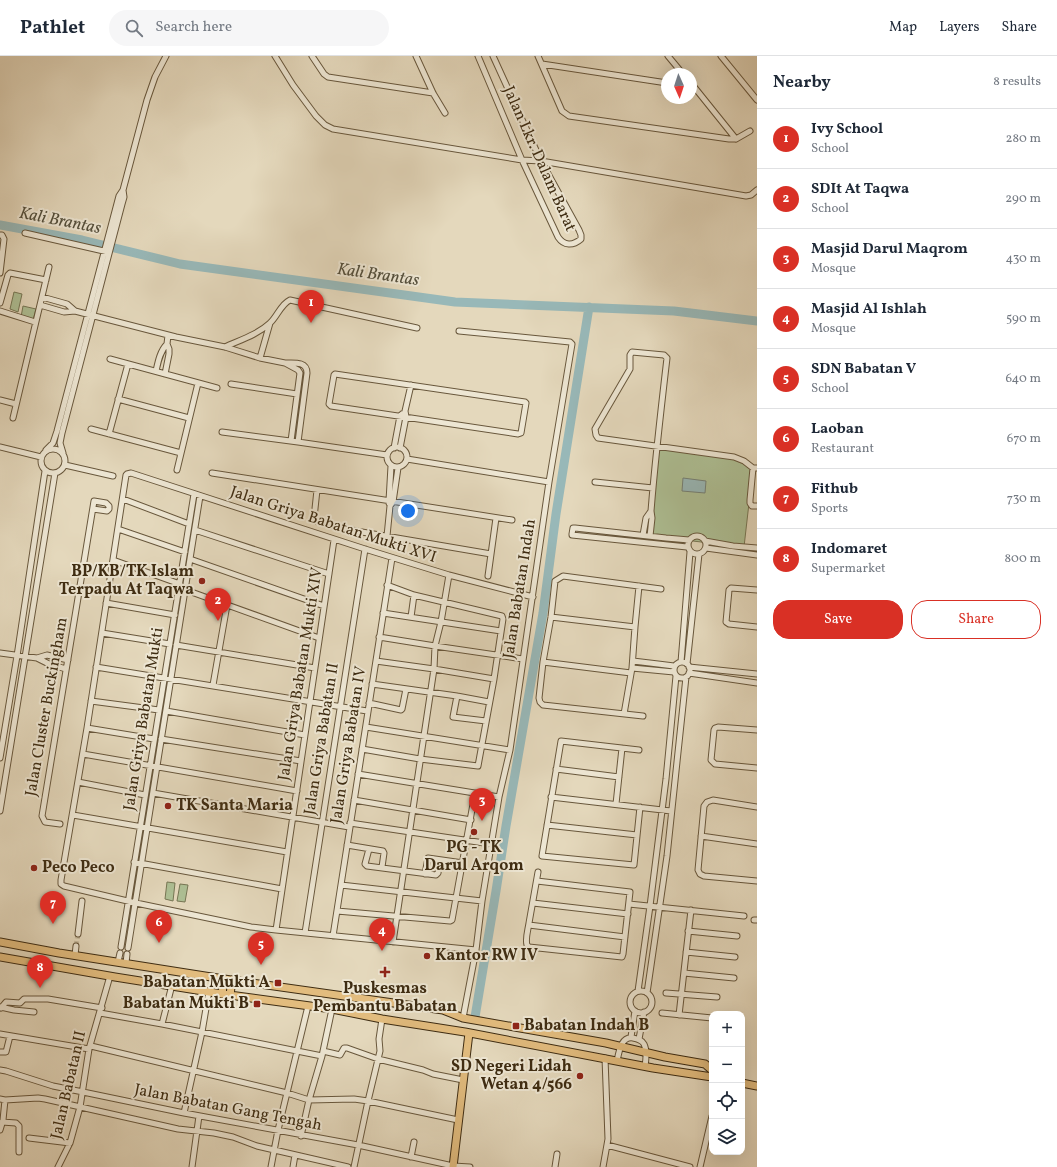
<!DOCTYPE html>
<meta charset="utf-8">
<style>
body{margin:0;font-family:Vollkorn,serif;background:#f6f6f7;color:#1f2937}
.controls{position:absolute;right:12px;bottom:12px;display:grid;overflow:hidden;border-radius:8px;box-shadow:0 4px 16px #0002}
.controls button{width:36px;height:36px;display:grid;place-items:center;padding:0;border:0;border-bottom:1px solid #e0e1e3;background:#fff;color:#1f2937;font:20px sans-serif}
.compass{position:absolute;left:661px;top:12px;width:36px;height:36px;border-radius:50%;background:#fff;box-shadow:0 4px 16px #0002;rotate:177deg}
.you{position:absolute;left:408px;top:455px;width:14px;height:14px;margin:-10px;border:3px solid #fff;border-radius:50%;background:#1a73e8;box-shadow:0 0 0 6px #1a73e833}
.badge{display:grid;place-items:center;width:26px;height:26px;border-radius:50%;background:#d93025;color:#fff;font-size:13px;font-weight:700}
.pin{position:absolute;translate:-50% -33px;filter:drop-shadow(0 1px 2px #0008)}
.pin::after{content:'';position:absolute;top:21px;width:14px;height:12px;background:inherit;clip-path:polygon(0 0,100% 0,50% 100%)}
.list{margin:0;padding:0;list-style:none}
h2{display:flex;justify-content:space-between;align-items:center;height:52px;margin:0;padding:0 16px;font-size:17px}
h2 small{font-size:13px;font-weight:400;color:#747a83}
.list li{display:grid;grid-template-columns:26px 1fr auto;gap:12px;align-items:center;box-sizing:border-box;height:60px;padding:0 16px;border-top:1px solid #e0e1e3}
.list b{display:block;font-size:15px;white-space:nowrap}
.list p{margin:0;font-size:13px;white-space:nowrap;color:#747a83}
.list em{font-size:13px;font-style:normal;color:#747a83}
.actions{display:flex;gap:8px;padding:12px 16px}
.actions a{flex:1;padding:9px 0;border:1px solid #d93025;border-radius:16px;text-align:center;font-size:14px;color:#d93025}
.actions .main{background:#d93025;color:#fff}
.icon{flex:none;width:22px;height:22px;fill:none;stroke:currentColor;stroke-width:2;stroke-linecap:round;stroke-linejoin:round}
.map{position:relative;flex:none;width:757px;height:1111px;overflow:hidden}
header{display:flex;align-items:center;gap:24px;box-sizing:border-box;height:56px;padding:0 20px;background:#fff;border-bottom:1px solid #e0e1e3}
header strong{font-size:19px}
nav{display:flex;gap:22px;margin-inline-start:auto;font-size:14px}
.search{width:280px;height:36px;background:#f6f6f7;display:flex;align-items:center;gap:10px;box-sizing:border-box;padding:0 14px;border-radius:22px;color:#747a83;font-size:15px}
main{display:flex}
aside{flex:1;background:#fff}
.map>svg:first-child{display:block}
.green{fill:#aec095;stroke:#767654}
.water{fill:#98b8b8;stroke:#748076}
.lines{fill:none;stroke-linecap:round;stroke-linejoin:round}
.river{stroke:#98b8b8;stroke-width:9}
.minor-tunnel{stroke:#c3b69a;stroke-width:5;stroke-dasharray:5 2.5;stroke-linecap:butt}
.minor-casing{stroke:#68573c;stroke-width:7}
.major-casing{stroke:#3e2c12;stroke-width:9}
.minor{stroke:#ede6d3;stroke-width:5}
.major{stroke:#e2bc7e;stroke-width:7}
.poi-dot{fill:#8f2418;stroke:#ede6d3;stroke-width:1.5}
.labels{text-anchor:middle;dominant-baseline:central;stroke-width:4;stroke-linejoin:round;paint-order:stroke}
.street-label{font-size:16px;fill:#3e2c12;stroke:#ede6d3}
.poi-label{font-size:16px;font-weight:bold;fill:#3e2c12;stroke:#ede6d3;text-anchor:end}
.water-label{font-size:17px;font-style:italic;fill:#544f3c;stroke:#ede6d3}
</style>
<header>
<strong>Pathlet</strong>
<div class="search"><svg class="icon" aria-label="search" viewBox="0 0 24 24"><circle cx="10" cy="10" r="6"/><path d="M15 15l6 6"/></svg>Search here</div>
<nav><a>Map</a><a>Layers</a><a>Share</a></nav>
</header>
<main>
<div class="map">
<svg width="757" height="1111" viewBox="0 0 757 1111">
<rect width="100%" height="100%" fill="#e4d8bc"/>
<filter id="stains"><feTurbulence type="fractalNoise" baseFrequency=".005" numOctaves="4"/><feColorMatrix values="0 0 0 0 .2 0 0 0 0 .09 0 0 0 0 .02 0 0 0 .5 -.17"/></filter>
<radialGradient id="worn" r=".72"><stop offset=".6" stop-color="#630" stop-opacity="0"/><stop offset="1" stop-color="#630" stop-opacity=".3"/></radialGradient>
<path class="green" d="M 14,236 L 22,238 L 18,256 L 10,253 Z
M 23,250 L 36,253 L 33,264 L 21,261 Z
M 657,390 L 734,401 L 753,412 L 744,491 L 650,480 Z
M 167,826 L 175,827 L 173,845 L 165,843 Z
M 180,828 L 188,829 L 185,846 L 177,845 Z"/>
<path class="water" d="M 683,422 L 706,425 L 705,437 L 682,435 Z"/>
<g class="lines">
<path class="river" d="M 0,169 L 82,184 L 180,208 L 455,246 L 674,255 L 757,265
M 475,961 L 496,835 L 506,770 L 543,557 L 556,458 L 589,251"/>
<path class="minor-tunnel" d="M 76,890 L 78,878"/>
<defs>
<path id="minor" d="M 275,0 L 293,29 L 316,60 L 325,69 L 333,73 L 522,104 L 541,105 L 746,140 L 751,139 L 757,134
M 312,0 L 324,18 L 328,21 L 433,37
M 416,0 L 433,37 L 445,57
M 478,0 L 522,104 L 558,181 C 564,190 573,190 581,183 L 581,179 L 579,174 L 541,105 L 493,0
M 538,0 L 562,55 L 569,60 L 729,83 L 736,83 L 750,75
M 668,0 L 683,18
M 721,0 L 757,44
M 542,8 L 667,27
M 691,27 L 736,83
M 25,177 L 108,196
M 0,179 L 2,179 L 4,183 L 0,217
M 42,241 L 67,248 L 75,255
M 0,247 L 8,219 L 10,217 L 46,224
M 40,249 L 64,256 L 75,255 L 176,281 L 225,291 L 260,302 L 285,307
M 0,255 L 35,266
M 459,275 L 570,286 L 572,288 L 549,426 L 510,694 L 499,741 L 482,845 L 476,894 L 463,962
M 225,291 C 240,284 257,279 270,267 C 277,261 281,248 290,244 L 417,272
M 260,302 L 270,267
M 110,303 L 217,332
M 156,315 C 158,306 160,295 167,288
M 165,318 L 169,298 L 169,293 L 167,288 L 168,279
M 335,318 L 525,346 L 526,347 L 521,377 L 518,378 L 331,350 L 329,348 L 334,319 Z
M 231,328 L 297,338
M 118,343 L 189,362
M 0,344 L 16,348
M 13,362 L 49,211
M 91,373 L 181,397
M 222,376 L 298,386 L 387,399
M 109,378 L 128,308
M 291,385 L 300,317 L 298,314 L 285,307 C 294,307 307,305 307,317 L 298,386
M387 401a10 10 0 1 1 20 0a10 10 0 1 1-20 0Z
M 0,391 L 41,401
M 394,392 L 400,360 L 402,358
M 400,392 L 406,361 L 405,355 L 411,329
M41 405a12 12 0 1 1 24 0a12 12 0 1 1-24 0Z
M 46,394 L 53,387 L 57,375 L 119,140 L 123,134 L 147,44 L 155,21 L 166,0
M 63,397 L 60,387 L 62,377 L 122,148 L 124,141 L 123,134
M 407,403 L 549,426
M 65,409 L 113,420
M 753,412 L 750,444 L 750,447 L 752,450 L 757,450
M 177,414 L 198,327
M 212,417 L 512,464
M 595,426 L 653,432
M 317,434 L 314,462 L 318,466 L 356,475 L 491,498
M 123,443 L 189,468
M 389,447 L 389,445 L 391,410
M 651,455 C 655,404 661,353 667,302 L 664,299 L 632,296 L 630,299 L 630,313 L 595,373 L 596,379 L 598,382 L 734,401 L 744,405 L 753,412 L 757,412
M 118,473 L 185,496
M 195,474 L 329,518
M 643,479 L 646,462 L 651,455 L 652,462 L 650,480
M688 489a9 9 0 1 1 18 0a9 9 0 1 1-18 0Z
M 387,480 L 390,450 L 393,446 L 398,412
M 705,485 L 733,490 L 757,492
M 687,491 L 572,479 L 572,478 L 573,472 L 575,472 L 666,482 L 689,484
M 706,492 L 757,499
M 190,503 L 324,550
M 113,504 L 180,528
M 488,520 L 496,462
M 183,533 L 319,582
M 757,534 L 731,532 L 729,534 L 726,566 L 729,568 L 757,571
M 106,547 L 175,559
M 383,557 L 501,575
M 411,561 L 414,539
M 551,561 L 635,571
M 102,577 L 170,588
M 379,581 L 435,590 L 523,603
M 176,589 L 315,612
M 0,597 L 37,602 L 49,608 L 66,613
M 37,602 L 47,599 L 68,604
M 376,605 L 434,613 L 494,623
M 633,605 L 658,608 L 674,610
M 543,606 L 631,617
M 681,606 L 690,496
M674 614a8 8 0 1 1 16 0a8 8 0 1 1-16 0Z
M 687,608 L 699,498
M 96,611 L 367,655
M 689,611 L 757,618
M 632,612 L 674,616
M 689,617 L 757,627
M 372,628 L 457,640 L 489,646
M 213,629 L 227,549
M 457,640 L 453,661 L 486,665
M 91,645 L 159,654
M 369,647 L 401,654 L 402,653 L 406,633
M 166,655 L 305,679
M 624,658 L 632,612 L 635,571 L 639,530
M 643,660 L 543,649 L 540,646 L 539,642 L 543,606 L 551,561 L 555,525 L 563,520 L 661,533
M 366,671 L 510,694
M 87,672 L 154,683
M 757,674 L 718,671 L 715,672 L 714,674 L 711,704 L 715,708 L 757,712
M 161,683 L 301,705
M 362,693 L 420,703 L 478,710 L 494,623 L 503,563 L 502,560 L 414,539 L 387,529
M 639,694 L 561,685 L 542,800 L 634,809 L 640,751
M 83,698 L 297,735
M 0,702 L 17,600 L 45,415
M 556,713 L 619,721
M 358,718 L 499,741
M 78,726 L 145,739
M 153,737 L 349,771
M 551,741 L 671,755
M 354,744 L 471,764
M 616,748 L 622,692
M 757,751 L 713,744 L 707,746 L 704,750 L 698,814 L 700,818 L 704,820 L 757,825
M 0,755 L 55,417
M 73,759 L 287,796
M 350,767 L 491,788
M 60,768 L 45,766 L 42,760 L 94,445 L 106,447 L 109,450 L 109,453 L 107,455 L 93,453
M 547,769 L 637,779
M 701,780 L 757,788
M 347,789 L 383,795 L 384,797 L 382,811
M 369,793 L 365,808 L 367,810 L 436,819 L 438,817 L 440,804
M 134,806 L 282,833
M 425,818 L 428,802 L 463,807
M 537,825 L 630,836 L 623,898 L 622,901 L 529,891 L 527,889 C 525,883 528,874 529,867 C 532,850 535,833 538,816
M 341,829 L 482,845
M 533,847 L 628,858
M 629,848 L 744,860
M 337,855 L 450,865 L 452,864 L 475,737
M 754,864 L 757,864
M 529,869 L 625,881
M 276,874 L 334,484
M 688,875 L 737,880
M 305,877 L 365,493
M 78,878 L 82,845
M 333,880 L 392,502
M 393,886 L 434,613 L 435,590 L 441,566 L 449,519
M 121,891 L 194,438
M 128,892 L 200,440
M 476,894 L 276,874 L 251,871 L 136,847 L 64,830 L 61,828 L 61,824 L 87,672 L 126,419 L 127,418 L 131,417 L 365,493 L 449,519 L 533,541
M 686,896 L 735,901
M 75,899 L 76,890
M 118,906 L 120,897
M 126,907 L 127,898
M 684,917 L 734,922
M 638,935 L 650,850 L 666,723 L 676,620
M630 946a11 11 0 1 1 22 0a11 11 0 1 1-22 0Z
M 647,937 L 667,800 L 686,621
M 666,937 L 717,941
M 0,951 L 14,954 L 34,956
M 1,952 L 6,946 L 20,947 L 24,943 L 48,943 L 102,952
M 100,957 L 162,968 L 322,1000
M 662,957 L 712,962
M 679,959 L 691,854
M 162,968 L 172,929
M 0,978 L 89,993
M 631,981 L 635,955
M 639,983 L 644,956
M 91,990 L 287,1037 L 309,1044 L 354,1043 L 368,1045 L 458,1064
M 323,995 L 340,999 L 344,992 L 347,992 L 378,1003 L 423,1014 L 433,1018 L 463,1024
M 0,996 L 6,996 L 10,980
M 617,1005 C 619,996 621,980 633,982 C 638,983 642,984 644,988 C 647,994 646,1004 645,1010
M 0,1014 L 6,1015 L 53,1030 L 83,1036 L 184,1057 L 358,1089 L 453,1110 L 470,1111
M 0,1043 L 5,1044 L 3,1064 L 0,1074
M 5,1044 L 38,1042 L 45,1043 L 178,1073 L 214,1077 L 233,1081 L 257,1090 L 348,1111
M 184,1057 L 202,976 L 209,935
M 2,1066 L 16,1067 L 19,1070 L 19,1096
M 301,1080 L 309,1044 L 322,1000 L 332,953
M 29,1082 L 70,1087
M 607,1089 L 690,1111
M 411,1101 L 414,1086
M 58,1111 L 70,1087 L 80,1051 L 89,993 L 110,920
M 192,1111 L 199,1060
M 271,1111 L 278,1074 L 308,950
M 293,1111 L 295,1099
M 354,1111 L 368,1045 L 380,995 L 379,983 L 382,963
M 555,1111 L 557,1098
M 603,1111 L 608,1083 L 605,1002
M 700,1111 L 712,1060"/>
<path id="major" d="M 0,886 L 59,897 L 224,923 L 443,954 L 463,962 L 606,987 L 665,1001 L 705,1008 L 712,1014
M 0,901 L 115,921 L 222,938 L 332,953 L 382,963 L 465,976 L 653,1012 L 712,1021
M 222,938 L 224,923
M 230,939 L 232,924
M 742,1027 L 757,1030
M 453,1111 L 469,977"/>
</defs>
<use href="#minor" class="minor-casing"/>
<use href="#major" class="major-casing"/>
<use href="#minor" class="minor"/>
<use href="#major" class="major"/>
</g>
<g class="poi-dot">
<circle cx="202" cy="525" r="4"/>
<circle cx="168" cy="750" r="4"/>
<circle cx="474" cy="776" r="4"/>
<circle cx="34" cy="812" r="4"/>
<circle cx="427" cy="900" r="4"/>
<path d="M383 910h4v4h4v4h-4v4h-4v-4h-4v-4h4z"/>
<rect x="274" y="923" width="8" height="8" rx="2"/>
<rect x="253" y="944" width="8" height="8" rx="2"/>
<rect x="512" y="966" width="8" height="8" rx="2"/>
<circle cx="580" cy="1020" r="4"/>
</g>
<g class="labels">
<g class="street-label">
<text transform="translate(539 103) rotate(66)">Jalan Lkr. Dalam Barat</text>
<text transform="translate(333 469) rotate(18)">Jalan Griya Babatan Mukti XVI</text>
<text transform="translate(520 533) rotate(-81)">Jalan Babatan Indah</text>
<text transform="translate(301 618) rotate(-81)">Jalan Griya Babatan Mukti XIV</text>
<text transform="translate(47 651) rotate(-80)">Jalan Cluster Buckingham</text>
<text transform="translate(144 663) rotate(-81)">Jalan Griya Babatan Mukti</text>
<text transform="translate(322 683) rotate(-81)">Jalan Griya Babatan II</text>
<text transform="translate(349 689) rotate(-81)">Jalan Griya Babatan IV</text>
<text transform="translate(69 1029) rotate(-77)">Jalan Babatan II</text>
<text transform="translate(228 1052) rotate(11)">Jalan Babatan Gang Tengah</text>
</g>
<g class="poi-label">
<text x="194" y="516">BP/KB/TK Islam<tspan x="194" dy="18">Terpadu At Taqwa</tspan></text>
<text x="176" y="750" text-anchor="start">TK Santa Maria</text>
<text x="474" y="792" text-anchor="middle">PG - TK<tspan x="474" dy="18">Darul Arqom</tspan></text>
<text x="42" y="812" text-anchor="start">Peco Peco</text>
<text x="435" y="900" text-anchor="start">Kantor RW IV</text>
<text x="270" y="927">Babatan Mukti A</text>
<text x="385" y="933" text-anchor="middle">Puskesmas<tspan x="385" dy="18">Pembantu Babatan</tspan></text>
<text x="249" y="948">Babatan Mukti B</text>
<text x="524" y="970" text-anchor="start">Babatan Indah B</text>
<text x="572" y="1011">SD Negeri Lidah<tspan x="572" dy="18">Wetan 4/566</tspan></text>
</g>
<g class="water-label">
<text transform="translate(60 165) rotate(11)">Kali Brantas</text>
<text transform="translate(378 219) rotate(8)">Kali Brantas</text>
</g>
</g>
<rect width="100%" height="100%" filter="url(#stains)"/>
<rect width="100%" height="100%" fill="url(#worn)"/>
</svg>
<div class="controls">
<button>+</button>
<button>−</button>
<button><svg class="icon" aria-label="locate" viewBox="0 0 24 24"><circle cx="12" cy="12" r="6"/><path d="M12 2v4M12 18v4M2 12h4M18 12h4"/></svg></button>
<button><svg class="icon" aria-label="layers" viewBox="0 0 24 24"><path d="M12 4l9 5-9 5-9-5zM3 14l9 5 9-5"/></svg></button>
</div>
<svg class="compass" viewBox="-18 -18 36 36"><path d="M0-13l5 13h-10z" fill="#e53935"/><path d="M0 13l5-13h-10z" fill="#747a83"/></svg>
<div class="you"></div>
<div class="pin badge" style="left:311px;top:267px">1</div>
<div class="pin badge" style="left:218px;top:565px">2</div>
<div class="pin badge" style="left:482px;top:765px">3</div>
<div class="pin badge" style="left:382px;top:895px">4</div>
<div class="pin badge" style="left:261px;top:909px">5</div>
<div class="pin badge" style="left:159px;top:887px">6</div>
<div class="pin badge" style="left:53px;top:868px">7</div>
<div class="pin badge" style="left:40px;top:932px">8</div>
</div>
<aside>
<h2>Nearby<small>8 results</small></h2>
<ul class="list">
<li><span class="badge">1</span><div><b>Ivy School</b><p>School</p></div><em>280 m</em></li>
<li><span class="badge">2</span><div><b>SDIt At Taqwa</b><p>School</p></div><em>290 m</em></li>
<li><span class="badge">3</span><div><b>Masjid Darul Maqrom</b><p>Mosque</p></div><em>430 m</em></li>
<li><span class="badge">4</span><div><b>Masjid Al Ishlah</b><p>Mosque</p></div><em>590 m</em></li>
<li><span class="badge">5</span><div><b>SDN Babatan V</b><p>School</p></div><em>640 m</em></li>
<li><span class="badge">6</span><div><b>Laoban</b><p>Restaurant</p></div><em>670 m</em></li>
<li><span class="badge">7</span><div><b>Fithub</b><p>Sports</p></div><em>730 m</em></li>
<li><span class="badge">8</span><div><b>Indomaret</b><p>Supermarket</p></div><em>800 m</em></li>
</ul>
<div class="actions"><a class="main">Save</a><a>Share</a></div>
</aside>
</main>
